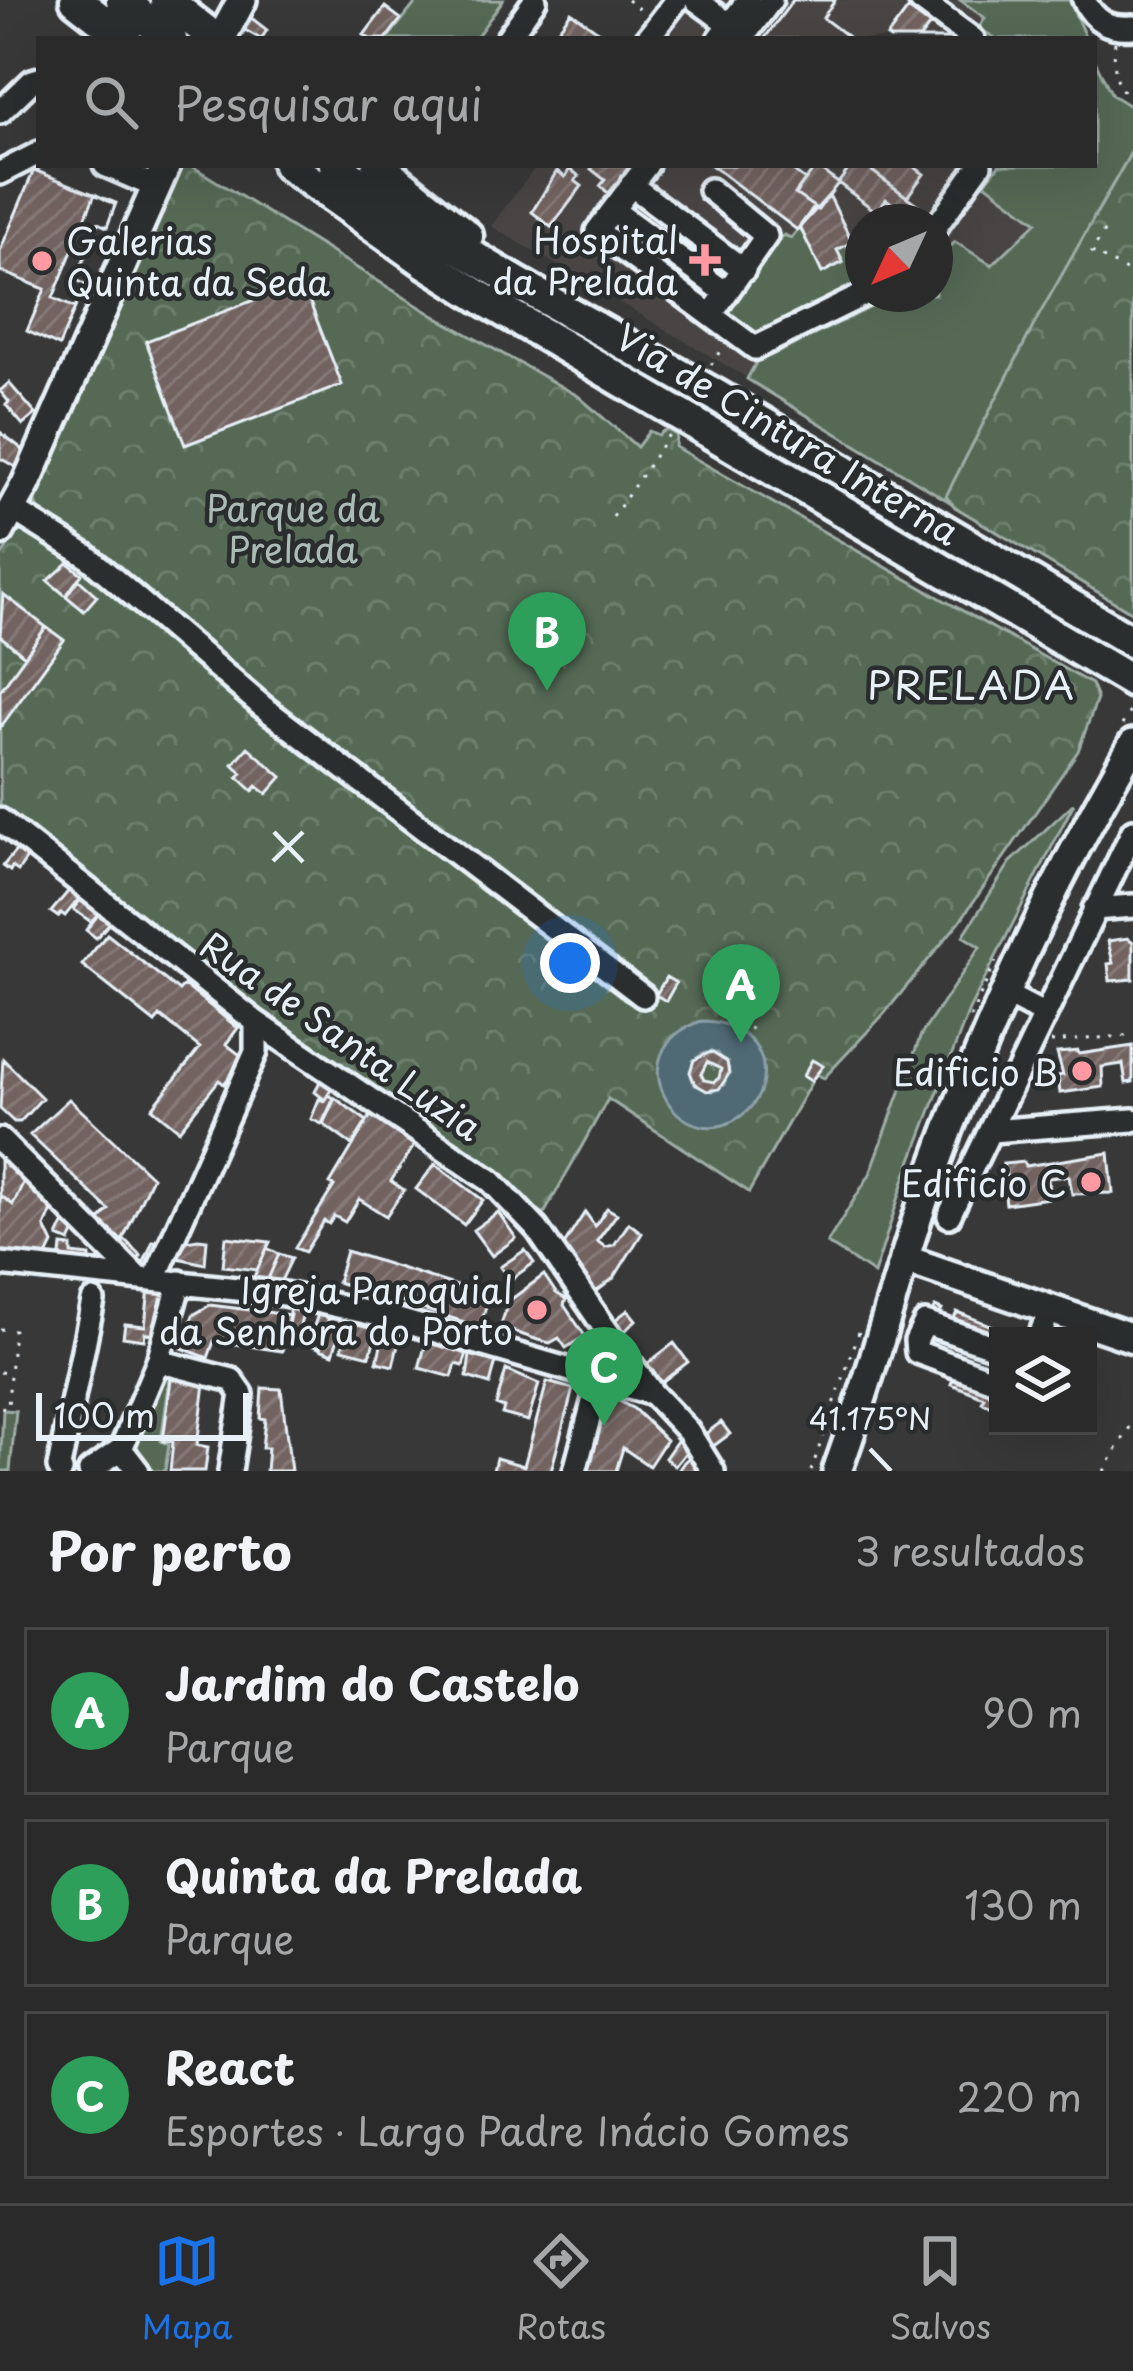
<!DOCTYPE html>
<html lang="pt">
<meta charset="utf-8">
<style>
body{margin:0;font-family:"Playpen Sans",sans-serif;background:#363636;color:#f1f3f6}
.controls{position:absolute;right:36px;bottom:36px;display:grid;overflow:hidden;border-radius:0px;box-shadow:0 12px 48px #0002}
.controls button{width:108px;height:108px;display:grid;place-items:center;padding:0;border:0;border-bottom:3px solid #464647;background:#2a2a2a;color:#f1f3f6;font:60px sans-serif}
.compass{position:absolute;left:845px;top:204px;width:108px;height:108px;border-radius:50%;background:#2a2a2a;box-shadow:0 12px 48px #0002;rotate:226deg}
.scale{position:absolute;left:36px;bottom:30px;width:213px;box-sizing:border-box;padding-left:12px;border:6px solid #e8f1f8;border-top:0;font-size:33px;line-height:42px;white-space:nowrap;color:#e8f1f8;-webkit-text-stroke:9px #2a2d2e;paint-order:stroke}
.you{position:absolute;left:570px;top:963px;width:42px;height:42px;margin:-30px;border:9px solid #fff;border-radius:50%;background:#1a73e8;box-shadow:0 0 0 18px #1a73e833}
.badge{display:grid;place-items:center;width:78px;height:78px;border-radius:50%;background:#1a73e8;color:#fff;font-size:39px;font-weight:700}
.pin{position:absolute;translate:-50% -99px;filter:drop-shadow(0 3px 6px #0008)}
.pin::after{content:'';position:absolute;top:63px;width:42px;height:36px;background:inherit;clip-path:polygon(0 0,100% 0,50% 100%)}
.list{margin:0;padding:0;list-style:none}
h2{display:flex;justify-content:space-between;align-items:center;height:156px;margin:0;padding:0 48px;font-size:51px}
h2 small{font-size:39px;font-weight:400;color:#a5a7a8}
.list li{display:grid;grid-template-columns:78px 1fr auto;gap:36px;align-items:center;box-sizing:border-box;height:168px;margin:0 24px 24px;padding:0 24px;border:3px solid #464647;border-radius:0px}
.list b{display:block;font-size:45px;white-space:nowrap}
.list p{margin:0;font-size:39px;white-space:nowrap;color:#a5a7a8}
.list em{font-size:39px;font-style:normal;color:#a5a7a8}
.icon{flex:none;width:66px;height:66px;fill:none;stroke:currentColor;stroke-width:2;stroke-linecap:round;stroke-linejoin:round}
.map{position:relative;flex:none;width:1133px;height:1471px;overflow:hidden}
.search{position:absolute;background:#2a2a2a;box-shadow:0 12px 48px #0002;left:36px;right:36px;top:36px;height:132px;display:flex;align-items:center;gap:30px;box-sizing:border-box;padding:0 42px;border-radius:0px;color:#a5a7a8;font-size:45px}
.sheet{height:732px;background:#2a2a2a}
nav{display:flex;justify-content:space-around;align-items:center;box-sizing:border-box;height:168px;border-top:3px solid #464647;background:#2a2a2a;font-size:33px;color:#a5a7a8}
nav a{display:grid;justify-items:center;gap:6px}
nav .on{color:#1a73e8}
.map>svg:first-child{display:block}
.built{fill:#494544;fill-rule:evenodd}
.green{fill:#556954;stroke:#9eada6;stroke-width:3}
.park{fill:url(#park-crowns);stroke:#9eada6;stroke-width:3}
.water{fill:#4f6a74;stroke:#8ca0a9;stroke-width:3;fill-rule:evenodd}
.building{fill:url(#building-hatch);stroke:#e8f1f8;stroke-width:3;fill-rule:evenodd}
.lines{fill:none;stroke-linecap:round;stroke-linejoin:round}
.minor-casing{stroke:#e8f1f8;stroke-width:30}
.major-casing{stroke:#e8f1f8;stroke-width:36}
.highway-casing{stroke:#e8f1f8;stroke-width:39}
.path{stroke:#e8f1f8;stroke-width:3;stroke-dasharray:3 9;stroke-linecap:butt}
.minor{stroke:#2a2d2e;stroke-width:21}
.major{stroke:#2a2d2e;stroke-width:27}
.highway{stroke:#2a2d2e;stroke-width:30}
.ticks{fill:none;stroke:#e8f1f8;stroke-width:4.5}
.poi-dot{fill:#ff9aa2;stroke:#2a2d2e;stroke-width:4.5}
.labels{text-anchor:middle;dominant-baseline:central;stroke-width:9;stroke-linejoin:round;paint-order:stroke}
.poi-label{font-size:36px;fill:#e8f1f8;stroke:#2a2d2e;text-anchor:end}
.street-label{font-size:36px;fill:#e8f1f8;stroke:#2a2d2e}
.park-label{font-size:36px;fill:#adbbb6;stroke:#2a2d2e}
.neighbourhood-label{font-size:39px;letter-spacing:3px;fill:#e8f1f8;stroke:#2a2d2e}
.ticks-label{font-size:30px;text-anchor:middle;fill:#e8f1f8;stroke:#2a2d2e;stroke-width:9;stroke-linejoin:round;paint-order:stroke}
</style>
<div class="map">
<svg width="1133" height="1471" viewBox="0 0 1133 1471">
<defs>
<pattern id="park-crowns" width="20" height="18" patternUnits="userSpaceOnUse" patternTransform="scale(3)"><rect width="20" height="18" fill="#556954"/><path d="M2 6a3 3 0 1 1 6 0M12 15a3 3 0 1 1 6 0" fill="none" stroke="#6d7f6d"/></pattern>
<pattern id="building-hatch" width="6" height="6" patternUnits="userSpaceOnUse" patternTransform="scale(3)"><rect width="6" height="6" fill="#726361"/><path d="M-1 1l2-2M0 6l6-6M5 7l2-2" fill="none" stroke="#867a78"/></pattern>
</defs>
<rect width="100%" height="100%" fill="#383838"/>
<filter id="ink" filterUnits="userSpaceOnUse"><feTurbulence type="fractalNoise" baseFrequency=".00833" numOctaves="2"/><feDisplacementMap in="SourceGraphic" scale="24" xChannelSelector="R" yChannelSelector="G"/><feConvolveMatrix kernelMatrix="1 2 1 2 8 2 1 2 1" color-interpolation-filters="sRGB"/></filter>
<g filter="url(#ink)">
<path class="built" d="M 659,0 L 1069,0 L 1086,39 L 631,39 Z
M 1094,59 L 1112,95 L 1133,108 L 1133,149 L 946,496 L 491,226 L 537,165 L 1094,165 ZM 863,222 L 935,222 L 935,294 L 863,294 Z"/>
<path class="green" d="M 418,0 L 503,0 L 475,39 L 387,39 Z
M 960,0 L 1069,0 L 1086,39 L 996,39 L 979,28 L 985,18 Z
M 1094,59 L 1112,95 L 1133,108 L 1133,149 L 1094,217 L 1133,613 L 747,379 L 759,357 L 779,352 L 898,294 L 935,294 L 935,263 L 955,242 L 992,265 L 1037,222 L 985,183 L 999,165 L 1094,165 Z
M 800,227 L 822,272 L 843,263 L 837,250 L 852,242 L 863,264 L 863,284 L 755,335 L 723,315 L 780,238 L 784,235 L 791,238 Z
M 1074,803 L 969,1010 L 905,1178 L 874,1274 L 827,1243 L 870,1174 L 921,1035 L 980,947 L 963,936 L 1010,863 Z
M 159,1377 L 170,1378 L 161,1441 L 169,1445 L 165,1471 L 148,1471 L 135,1441 Z
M 3,1410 L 16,1411 L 10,1471 L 0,1471 Z"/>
<path class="park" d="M 1133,149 L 1133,613 L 955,507 L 946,496 L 1038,317 Z
M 178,165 L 190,165 L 433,315 L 578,396 L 637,447 L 649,431 L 658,435 L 666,429 L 676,435 L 675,447 L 1091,684 L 1097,699 L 1078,751 L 960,921 L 884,1014 L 824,1078 L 816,1074 L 749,1192 L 608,1099 L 544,1214 L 272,1022 L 0,815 L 0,558 L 18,532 L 30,529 L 40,515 L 35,498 Z"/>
<path class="water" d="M 701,1021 C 737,1021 771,1045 762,1086 C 759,1098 751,1109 741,1116 C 679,1161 613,1051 701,1021 ZM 705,1053 L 717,1053 L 729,1068 L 724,1085 L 713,1091 L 695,1085 C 687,1072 691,1059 705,1053 Z"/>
<path class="building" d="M 793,0 L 835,0 L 823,18 L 851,39 L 764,39 Z
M 793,0 L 835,0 L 823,18 L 851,39 L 764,39 Z
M 385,7 L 401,19 L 386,39 L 370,39 L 364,35 Z
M 908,9 L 930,25 L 919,39 L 890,39 L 887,37 Z
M 571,12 L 605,36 L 603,39 L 551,39 Z
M 245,13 L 267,30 L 261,39 L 236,25 Z
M 930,25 L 950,39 L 919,39 Z
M 930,25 L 950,39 L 919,39 Z
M 594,165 L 639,165 L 614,198 L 600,186 L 605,180 L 591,169 Z
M 711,165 L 785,165 L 805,180 L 795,194 L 814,207 L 797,230 Z
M 814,165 L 864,165 L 930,214 L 925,222 L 890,222 Z
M 841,165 L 848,170 L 818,210 L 795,194 L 817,165 Z
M 864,165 L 912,165 L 924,174 L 907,197 Z
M 570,169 L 579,176 L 575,181 L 582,186 L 551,227 L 532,212 L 557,171 L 565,177 Z
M 34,170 L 116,203 L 107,227 L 98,223 L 76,280 L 85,284 L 59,346 L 27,331 L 45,289 L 0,271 L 0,251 Z
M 95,194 L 115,205 L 107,227 L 98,223 L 76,280 L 85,284 L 75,308 L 53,298 Z
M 829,195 L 852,242 L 837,250 L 843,262 L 822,273 L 800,227 Z
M 886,199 L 915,219 L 913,222 L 885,222 L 875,214 Z
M 302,282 L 342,385 L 185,445 L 146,341 Z
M 9,383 L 36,414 L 23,425 L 6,405 L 9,402 L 0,391 Z
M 0,432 L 26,452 L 17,468 L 0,458 Z
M 68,563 L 82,574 L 66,596 L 48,581 Z
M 78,579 L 97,596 L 84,611 L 66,596 Z
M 3,594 L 46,627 L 25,656 L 0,636 Z
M 46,627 L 64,640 L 0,728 L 0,691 Z
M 248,747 L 282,777 L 267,794 L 257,786 L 253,791 L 238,777 L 242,773 L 233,764 Z
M 22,843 L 32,851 L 18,871 L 12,867 L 10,871 L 3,866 Z
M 71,888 L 85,891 L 65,916 L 61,913 L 58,917 L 51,912 Z
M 87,892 L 105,905 L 91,922 L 73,909 Z
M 102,910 L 114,918 L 96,938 L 86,930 Z
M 107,934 L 179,991 L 184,985 L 238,1028 L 226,1044 L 244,1058 L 224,1084 L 219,1080 L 179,1130 L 152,1108 L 200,1048 L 160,1016 L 155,1023 L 82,965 Z
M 1128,938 L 1133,942 L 1133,979 L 1110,981 L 1108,964 L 1113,963 L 1108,941 Z
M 666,977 L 676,983 L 666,1001 L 656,995 Z
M 1133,1046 L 1133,1082 L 1126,1083 L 1123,1064 L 1102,1067 L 1103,1087 L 1060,1093 L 1058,1076 L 1063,1075 L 1057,1053 L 1078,1051 L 1079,1054 Z
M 711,1052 L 727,1062 L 729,1074 L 719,1089 L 707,1091 L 695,1084 L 690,1072 L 694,1060 ZM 707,1062 L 721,1069 L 719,1078 L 714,1082 L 704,1080 L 701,1074 Z
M 3,1059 L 42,1098 L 20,1122 L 14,1122 L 0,1109 Z
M 812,1060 L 823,1066 L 811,1081 L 803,1076 Z
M 324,1072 L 336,1081 L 325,1100 L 315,1092 Z
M 329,1095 L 334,1098 L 322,1124 L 311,1119 L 319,1099 L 325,1101 Z
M 335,1098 L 367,1121 L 352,1145 L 323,1124 Z
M 69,1099 L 152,1177 L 122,1241 L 100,1220 L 109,1210 L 30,1135 Z
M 373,1112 L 416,1143 L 391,1181 L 404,1190 L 386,1216 L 359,1199 L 345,1222 L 334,1216 L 329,1224 L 324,1221 L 305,1252 L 295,1248 L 334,1186 L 330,1184 Z
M 1109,1153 L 1113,1193 L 1072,1194 L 1069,1176 L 1048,1178 L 1049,1198 L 1006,1204 L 1004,1187 L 1009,1186 L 1003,1164 L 1024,1162 L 1025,1166 Z
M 0,1159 L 24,1181 L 13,1205 L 0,1195 Z
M 435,1164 L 483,1200 L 464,1225 L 416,1189 Z
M 24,1181 L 53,1208 L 45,1227 L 53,1244 L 43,1264 L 0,1254 L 0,1195 L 13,1205 Z
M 607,1208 L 617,1214 L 597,1241 L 605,1247 L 614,1245 L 629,1223 L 642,1233 L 614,1278 L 592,1295 L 562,1248 L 585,1212 L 595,1226 Z
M 498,1212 L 516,1238 L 492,1256 L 473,1230 Z
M 64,1224 L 75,1231 L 70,1242 L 58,1237 Z
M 226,1237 L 270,1242 L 257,1270 L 223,1266 Z
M 198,1239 L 207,1240 L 205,1264 L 178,1258 L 180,1242 Z
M 125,1240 L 141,1256 L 132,1265 L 116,1249 Z
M 153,1241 L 165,1245 L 154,1273 L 135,1268 L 140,1260 L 144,1262 Z
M 62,1246 L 72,1247 L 72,1254 L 90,1256 L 89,1268 L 60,1265 Z
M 267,1248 L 279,1254 L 267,1281 L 253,1279 Z
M 525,1250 L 534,1263 L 510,1280 L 500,1267 Z
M 346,1251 L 489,1296 L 480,1327 L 337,1282 Z
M 279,1254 L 292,1258 L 278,1287 L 265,1286 Z
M 544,1275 L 556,1293 L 566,1299 L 564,1305 L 585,1336 L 566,1348 L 559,1338 L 550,1343 L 538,1340 L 500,1327 L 509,1301 Z
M 149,1288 L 167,1290 L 162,1335 L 145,1333 L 144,1340 L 123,1337 L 125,1324 L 145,1326 Z
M 210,1305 L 290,1315 L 282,1351 L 214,1341 L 208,1358 L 182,1348 L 193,1315 Z
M 290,1305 L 304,1307 L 298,1336 L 286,1334 Z
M 935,1307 L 942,1310 L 939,1316 L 953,1321 L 957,1312 L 1017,1336 L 998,1336 L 998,1342 L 932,1315 Z
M 628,1310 L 636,1320 L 621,1335 L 612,1322 Z
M 319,1311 L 330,1314 L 319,1348 L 308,1344 Z
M 332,1315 L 344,1318 L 333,1354 L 320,1349 Z
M 350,1318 L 378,1325 L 370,1356 L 342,1349 Z
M 385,1329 L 401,1333 L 393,1366 L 377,1362 Z
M 427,1339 L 468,1350 L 463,1366 L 456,1364 L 452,1377 L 419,1368 Z
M 674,1343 L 688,1362 L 658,1385 L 644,1366 Z
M 470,1355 L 496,1362 L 490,1384 L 467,1377 Z
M 506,1370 L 539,1384 L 528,1421 L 502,1414 L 504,1408 L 496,1405 Z
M 956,1372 L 998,1391 L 998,1409 L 982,1402 L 984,1397 L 951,1384 Z
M 171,1379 L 205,1384 L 197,1445 L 208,1447 L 205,1471 L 170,1471 L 173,1442 L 163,1441 Z
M 547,1382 L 573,1389 L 551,1471 L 493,1471 L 496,1458 L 524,1466 Z
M 262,1388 L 281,1389 L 291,1471 L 266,1471 L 268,1448 L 262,1448 L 265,1419 L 260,1418 Z
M 601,1398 L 619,1401 L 634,1409 L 666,1440 L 649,1466 L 623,1448 L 616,1471 L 581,1471 Z
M 721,1422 L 730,1434 L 708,1450 L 700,1438 Z
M 682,1434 L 691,1446 L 675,1466 L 665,1458 Z
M 693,1454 L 706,1471 L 678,1471 L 684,1462 Z"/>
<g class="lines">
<defs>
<path id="minor" d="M 696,0 L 730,25
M 920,0 L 973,39
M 1084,0 C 1095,22 1109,29 1133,27
M 507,39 L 535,0
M 647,39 L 677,0
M 719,39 L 748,0
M 742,39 L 771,0
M 0,112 L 32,81 L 39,79
M 105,165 L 156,187
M 647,165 L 597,231 L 755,348 L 865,294
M 0,173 L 39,153
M 631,185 L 744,270
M 710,190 L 766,236 L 711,315
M 613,210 L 726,293
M 935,228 L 980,165
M 14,510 L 87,556 L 262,706 L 643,996
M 0,820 L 256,1022 L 491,1181 L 537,1229 L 611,1337 L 653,1394 L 688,1431 L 713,1471
M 1094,909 L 1133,906
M 1003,993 L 1045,1015
M 991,1131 L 1133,1120
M 0,1140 L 137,1277
M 949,1216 L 1133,831
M 0,1264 L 284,1294 L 388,1317 L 653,1394
M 155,1278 L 256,1052 L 256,1022
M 1040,1336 L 1044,1325
M 998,1348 L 925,1323 L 916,1341 L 917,1352 L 998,1382
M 158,1361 L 232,1380 L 242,1394 L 230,1471
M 121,1449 L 138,1471
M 61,1471 L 59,1467 L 93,1301
M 90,1471 L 121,1449 L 158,1361 L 180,1282
M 575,1471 L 600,1376"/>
<path id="major" d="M 221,39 L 242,0
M 0,531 L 26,484 L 166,165
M 904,1259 L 1133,1338
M 837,1471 C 873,1374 897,1272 932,1175 C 986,1024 1053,882 1133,744"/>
<path id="highway" d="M 76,0 L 126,39
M 122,0 L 171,39
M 166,0 L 216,39
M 288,165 L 425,262 L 490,303 L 1133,682
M 335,165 C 456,254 588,322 717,396 C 856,477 994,560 1133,642
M 378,165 L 467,236"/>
</defs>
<use href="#minor" class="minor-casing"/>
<use href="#major" class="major-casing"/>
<use href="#highway" class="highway-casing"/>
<path class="path" d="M 627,0 L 643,12
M 1115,42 C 1113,66 1114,86 1133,102
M 1104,231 L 1092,252 L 1133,275
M 711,365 L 722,348
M 613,517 L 670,433
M 1122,725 L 1133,706
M 752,1005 L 744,1019 L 731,1012 L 728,1016 L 753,1030 L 754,1025
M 970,1018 L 996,961
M 1051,1042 L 1133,1035
M 0,1329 L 14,1330 L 10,1374
M 0,1372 L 10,1374 L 8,1408 L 0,1407
M 811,1471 L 859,1332
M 1104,1471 L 1133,1422"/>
<use href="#minor" class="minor"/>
<use href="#major" class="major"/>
<use href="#highway" class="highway"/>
</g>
</g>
<path class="ticks" d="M 274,832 L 303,862M 273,861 L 303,832M 870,1449 L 891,1471"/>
<g class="poi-dot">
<path d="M699 242h12v12h12v12h-12v12h-12v-12h-12v-12h12z"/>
<circle cx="42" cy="261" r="12"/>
<circle cx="1082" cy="1071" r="12"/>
<circle cx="1091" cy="1182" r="12"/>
<circle cx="537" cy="1310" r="12"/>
</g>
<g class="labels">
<g class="poi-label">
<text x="678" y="239">Hospital<tspan x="678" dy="41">da Prelada</tspan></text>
<text x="66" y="240" text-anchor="start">Galerias<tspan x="66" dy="41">Quinta da Seda</tspan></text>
<text x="1058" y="1071">Edificio B</text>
<text x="1067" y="1182">Edificio C</text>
<text x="513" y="1289">Igreja Paroquial<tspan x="513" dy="41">da Senhora do Porto</tspan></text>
</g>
<g class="street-label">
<text transform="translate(788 433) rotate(31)">Via de Cintura Interna</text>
<text transform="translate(342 1035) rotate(35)">Rua de Santa Luzia</text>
</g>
<g class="park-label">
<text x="293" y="507">Parque da<tspan x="293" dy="41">Prelada</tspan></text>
</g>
<g class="neighbourhood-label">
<text x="972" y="683">PRELADA</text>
</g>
</g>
<g class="ticks-label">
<text x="870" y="1430">41.175°N</text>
</g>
</svg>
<div class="controls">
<button><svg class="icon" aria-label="layers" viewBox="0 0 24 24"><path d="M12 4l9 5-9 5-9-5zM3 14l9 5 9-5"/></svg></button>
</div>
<svg class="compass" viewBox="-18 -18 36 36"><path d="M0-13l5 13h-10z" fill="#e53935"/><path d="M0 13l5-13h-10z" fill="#a5a7a8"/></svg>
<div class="scale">100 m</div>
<div class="you"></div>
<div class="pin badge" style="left:741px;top:1043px;background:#2e9e5b">A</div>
<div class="pin badge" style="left:547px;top:691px;background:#2e9e5b">B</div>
<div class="pin badge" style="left:604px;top:1426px;background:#2e9e5b">C</div>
<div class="search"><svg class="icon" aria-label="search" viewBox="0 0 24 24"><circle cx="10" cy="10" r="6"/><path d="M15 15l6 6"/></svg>Pesquisar aqui</div>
</div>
<section class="sheet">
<h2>Por perto<small>3 resultados</small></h2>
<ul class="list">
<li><span class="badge" style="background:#2e9e5b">A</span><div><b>Jardim do Castelo</b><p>Parque</p></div><em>90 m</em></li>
<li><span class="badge" style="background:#2e9e5b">B</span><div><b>Quinta da Prelada</b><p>Parque</p></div><em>130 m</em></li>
<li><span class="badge" style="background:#2e9e5b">C</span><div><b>React</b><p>Esportes · Largo Padre Inácio Gomes</p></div><em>220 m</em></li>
</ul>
</section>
<nav>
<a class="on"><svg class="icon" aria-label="map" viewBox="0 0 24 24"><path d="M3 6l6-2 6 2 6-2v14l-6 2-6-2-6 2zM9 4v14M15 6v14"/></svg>Mapa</a>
<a><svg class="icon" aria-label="directions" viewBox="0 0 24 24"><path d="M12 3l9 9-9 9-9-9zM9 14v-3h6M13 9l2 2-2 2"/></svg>Rotas</a>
<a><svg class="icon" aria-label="saved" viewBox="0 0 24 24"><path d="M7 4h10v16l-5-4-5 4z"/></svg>Salvos</a>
</nav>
